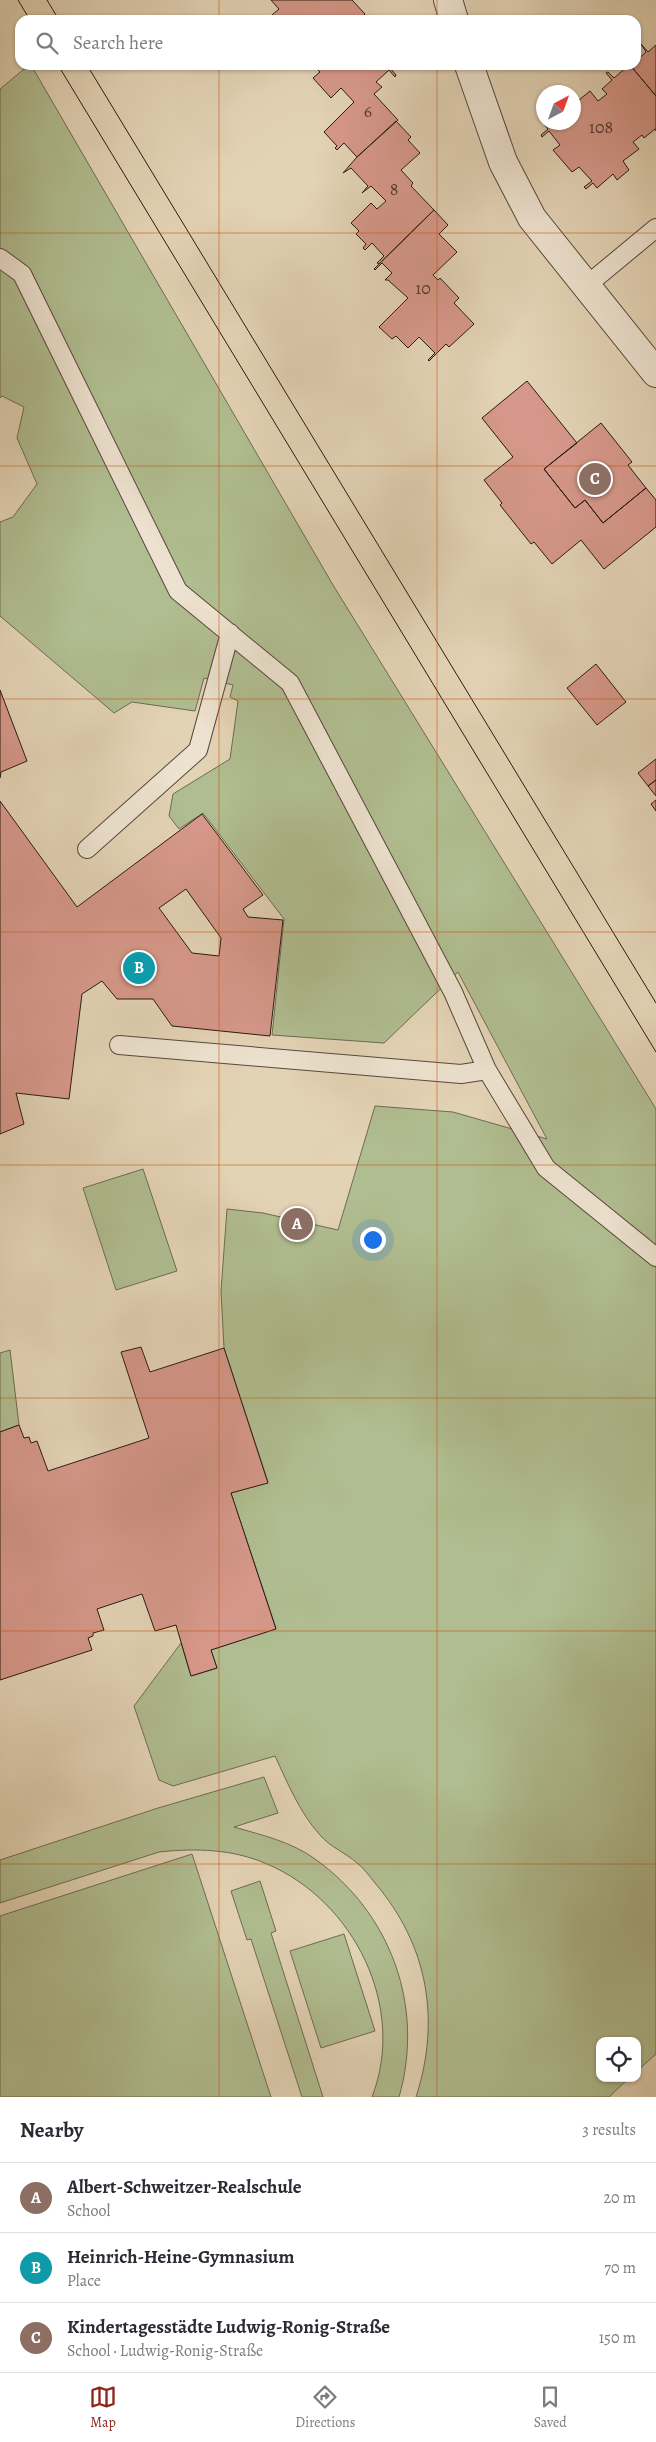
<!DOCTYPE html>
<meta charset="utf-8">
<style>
body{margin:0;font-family:Alegreya,serif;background:#f2f2f3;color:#2b2b33}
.controls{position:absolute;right:15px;bottom:15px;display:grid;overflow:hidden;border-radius:10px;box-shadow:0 1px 4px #0004}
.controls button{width:45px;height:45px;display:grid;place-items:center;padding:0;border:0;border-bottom:1px solid #e1e1e2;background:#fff;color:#2b2b33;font:25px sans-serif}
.compass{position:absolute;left:536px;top:85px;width:45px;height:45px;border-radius:50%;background:#fff;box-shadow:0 1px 4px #0004;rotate:41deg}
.you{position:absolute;left:372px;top:1239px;width:18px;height:18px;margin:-12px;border:4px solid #fff;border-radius:50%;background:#1a73e8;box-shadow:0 0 0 8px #1a73e833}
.badge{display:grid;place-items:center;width:32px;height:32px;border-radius:50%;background:#8f2418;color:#fff;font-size:16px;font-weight:700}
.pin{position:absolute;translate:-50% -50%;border:2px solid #fff;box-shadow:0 1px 5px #0006}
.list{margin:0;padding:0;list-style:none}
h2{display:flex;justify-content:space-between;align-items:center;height:65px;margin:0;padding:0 20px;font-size:21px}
h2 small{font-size:16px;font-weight:400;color:#7c7c81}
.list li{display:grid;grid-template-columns:32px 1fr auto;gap:15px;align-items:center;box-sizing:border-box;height:70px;padding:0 20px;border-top:1px solid #e1e1e2}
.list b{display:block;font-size:19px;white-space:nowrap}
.list p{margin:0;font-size:16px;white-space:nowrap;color:#7c7c81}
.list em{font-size:16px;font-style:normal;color:#7c7c81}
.icon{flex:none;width:28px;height:28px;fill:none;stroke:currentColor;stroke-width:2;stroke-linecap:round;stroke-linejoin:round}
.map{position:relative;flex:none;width:656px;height:2097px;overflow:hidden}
.search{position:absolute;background:#fff;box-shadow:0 1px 4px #0004;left:15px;right:15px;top:15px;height:55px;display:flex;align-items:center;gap:12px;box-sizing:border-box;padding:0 18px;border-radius:15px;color:#7c7c81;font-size:19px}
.sheet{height:275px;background:#fff}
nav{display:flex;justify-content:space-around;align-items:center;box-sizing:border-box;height:70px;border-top:1px solid #e1e1e2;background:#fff;font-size:14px;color:#7c7c81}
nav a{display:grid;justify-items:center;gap:2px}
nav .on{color:#8f2418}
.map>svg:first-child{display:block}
.green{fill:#b0bd90;stroke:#6c6c52}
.building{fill:#d6988a;stroke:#281a15;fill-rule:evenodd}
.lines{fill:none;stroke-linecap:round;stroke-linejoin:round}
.lane-casing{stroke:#57483d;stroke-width:20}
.street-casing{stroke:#57483d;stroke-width:30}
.lane{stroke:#ede2cf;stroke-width:18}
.street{stroke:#ede2cf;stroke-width:28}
.tram{stroke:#281a15;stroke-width:1}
.grid{fill:none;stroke:#cb500d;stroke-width:1;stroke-opacity:0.55}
.labels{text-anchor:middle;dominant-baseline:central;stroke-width:4;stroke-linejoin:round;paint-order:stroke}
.number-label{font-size:18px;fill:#543a32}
</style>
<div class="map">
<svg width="656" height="2097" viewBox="0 0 656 2097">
<rect width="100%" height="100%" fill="#e3d3b5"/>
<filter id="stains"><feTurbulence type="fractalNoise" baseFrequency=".004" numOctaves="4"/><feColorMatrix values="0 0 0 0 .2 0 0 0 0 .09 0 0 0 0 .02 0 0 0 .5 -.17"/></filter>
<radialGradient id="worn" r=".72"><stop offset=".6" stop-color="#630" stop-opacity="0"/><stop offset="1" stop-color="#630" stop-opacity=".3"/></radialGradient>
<path class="green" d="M 29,65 L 31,65 L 333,585 L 656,1109 L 656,2054 L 637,2071 L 637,2041 L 600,2041 L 600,2078 L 629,2078 L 609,2097 L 416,2097 C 441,2020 428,1945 375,1883 C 369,1876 364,1868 357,1863 C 346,1853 330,1847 320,1835 C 300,1813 288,1784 275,1756 L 173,1786 L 159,1780 L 134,1706 L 181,1643 L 191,1676 L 217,1668 L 211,1650 L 276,1628 L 231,1493 L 268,1482 L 224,1348 L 221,1291 L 227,1209 L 263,1213 L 338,1230 L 375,1106 L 453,1112 L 547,1139 L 458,972 L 384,1043 L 272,1035 L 284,919 L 203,813 L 179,829 L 169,816 L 173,794 L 230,759 L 238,701 L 230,697 L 233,685 L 204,678 L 195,711 L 132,702 L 114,713 L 0,616 L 0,522 L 13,517 L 37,484 L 17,438 L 24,407 L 2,396 L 0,398 L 0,89 Z
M 143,1169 L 177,1271 L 116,1290 L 83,1188 Z
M 10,1350 L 19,1425 L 0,1432 L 0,1353 Z
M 264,1777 L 278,1813 L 234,1827 C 262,1835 292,1842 315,1859 C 391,1913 425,2007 399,2097 L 372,2097 C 407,2007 354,1901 267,1864 C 233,1849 196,1848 159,1852 L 0,1903 L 0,1860 L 158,1808 Z
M 192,1854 L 271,2097 L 0,2097 L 0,1916 Z
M 260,1881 L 276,1931 L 271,1933 L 323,2097 L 302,2097 L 251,1939 L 247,1940 L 231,1891 Z
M 344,1934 L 375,2031 L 321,2048 L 290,1951 Z"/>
<path class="building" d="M 271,0 L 352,0 L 365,14 L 358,20 L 277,20 L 272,15 L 279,9 Z
M 641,44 L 648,52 L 656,45 L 656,96 L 630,65 L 636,65 L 636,61 L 646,52 Z
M 313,65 L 394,65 L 390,68 L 396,75 L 395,77 L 389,70 L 376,82 L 382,87 L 374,94 L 398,120 L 357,157 L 344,143 L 337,150 L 335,148 L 337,146 L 324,132 L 354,102 L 341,88 L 331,98 L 313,78 L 320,72 Z
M 627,65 L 630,65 L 656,96 L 656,131 L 655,129 L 644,138 L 642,135 L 633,142 L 639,149 L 623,161 L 629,170 L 617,180 L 613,174 L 597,188 L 593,183 L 586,189 L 584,187 L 592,181 L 579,167 L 572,172 L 553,150 L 560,145 L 549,131 L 542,137 L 541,135 L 548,129 L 544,124 L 574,122 L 574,104 L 590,91 L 598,101 L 607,94 L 602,89 L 612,80 L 606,73 L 608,72 L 614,78 L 628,66 Z
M 396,121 L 411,137 L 408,140 L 420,153 L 401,170 L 413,183 L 411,186 L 434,210 L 379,264 L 377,263 L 384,256 L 372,243 L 365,250 L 363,248 L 366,244 L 356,234 L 359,231 L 351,223 L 371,203 L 377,209 L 386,201 L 371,186 L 362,193 L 368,186 L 351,168 L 343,173 L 357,157 Z
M 434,210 L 448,225 L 439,234 L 457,252 L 433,275 L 438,280 L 440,278 L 459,298 L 454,303 L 474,324 L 449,347 L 446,344 L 429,361 L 428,360 L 435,353 L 419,337 L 408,348 L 396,336 L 392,339 L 379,327 L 408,298 L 388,280 L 385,280 L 392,273 L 382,263 L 375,270 L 374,269 Z
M 527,381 L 577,443 L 544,469 L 575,508 L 585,500 L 603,523 L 646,488 L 656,500 L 656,527 L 604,569 L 581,540 L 552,564 L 534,542 L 531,544 L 500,505 L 502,503 L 484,480 L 513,457 L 482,418 Z
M 601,423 L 632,462 L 628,465 L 646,488 L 603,523 L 585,500 L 575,508 L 544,469 Z
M 596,664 L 626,702 L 597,725 L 567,688 Z
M 0,690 L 27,761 L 1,772 L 0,778 Z
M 656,759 L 656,780 L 648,786 L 638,773 Z
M 656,780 L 656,796 L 648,786 Z
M 656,800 L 656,811 L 651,804 Z
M 0,801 L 77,907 L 202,814 L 263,895 L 243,909 L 248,917 L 283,920 L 270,1036 L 172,1026 L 153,999 L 117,999 L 102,981 L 82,994 L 69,1099 L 16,1093 L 24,1124 L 0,1134 ZM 186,889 L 221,938 L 219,956 L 192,953 L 159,908 Z
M 141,1347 L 150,1372 L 224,1348 L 268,1483 L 231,1493 L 276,1629 L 211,1650 L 217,1668 L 191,1676 L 176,1625 L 155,1631 L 142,1594 L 97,1609 L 104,1630 L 93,1633 L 93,1636 L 88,1638 L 92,1650 L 0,1680 L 0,1432 L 19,1425 L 24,1438 L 29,1437 L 31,1443 L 37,1441 L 48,1471 L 149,1438 L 121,1352 Z"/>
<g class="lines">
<defs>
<path id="lane" d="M 0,258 L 22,274 L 178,591 L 290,683 L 453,992 L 487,1070 L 546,1168 L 656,1257
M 586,286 L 656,228
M 87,849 L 198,750 L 230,633
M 119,1045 L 461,1074 L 487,1070"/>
<path id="street" d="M 448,0 L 454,20
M 469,65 L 503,162 L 532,218 L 656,373"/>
</defs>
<use href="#lane" class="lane-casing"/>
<use href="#street" class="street-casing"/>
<use href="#lane" class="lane"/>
<use href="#street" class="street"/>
<path class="tram" d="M 18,0 L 30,20
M 47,0 L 59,20
M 58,65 L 656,1052
M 87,65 L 656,1003"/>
</g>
<path class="grid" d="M 219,0 L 219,20M 437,0 L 437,20M 219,65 L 219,2097M 437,65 L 437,2097M 0,233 L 656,233M 0,466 L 656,466M 0,699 L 656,699M 0,932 L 656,932M 0,1165 L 656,1165M 0,1398 L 656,1398M 0,1631 L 656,1631M 0,1864 L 656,1864"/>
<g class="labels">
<g class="number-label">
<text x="368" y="111">6</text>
<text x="601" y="127">108</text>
<text x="394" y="189">8</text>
<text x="423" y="288">10</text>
</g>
</g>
<rect width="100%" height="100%" filter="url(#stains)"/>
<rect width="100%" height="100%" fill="url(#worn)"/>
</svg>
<div class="controls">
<button><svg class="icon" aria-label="locate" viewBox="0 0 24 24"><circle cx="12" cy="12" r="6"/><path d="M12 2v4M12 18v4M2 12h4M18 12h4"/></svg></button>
</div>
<svg class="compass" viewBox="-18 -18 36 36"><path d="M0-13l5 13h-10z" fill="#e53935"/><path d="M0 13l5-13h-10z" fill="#7c7c81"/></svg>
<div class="you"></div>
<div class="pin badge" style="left:297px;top:1224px;background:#8d6e63">A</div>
<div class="pin badge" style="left:139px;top:968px;background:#0f9aa8">B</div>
<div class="pin badge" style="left:595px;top:479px;background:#8d6e63">C</div>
<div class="search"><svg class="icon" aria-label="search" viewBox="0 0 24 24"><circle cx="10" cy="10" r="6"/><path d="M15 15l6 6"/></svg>Search here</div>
</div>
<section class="sheet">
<h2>Nearby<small>3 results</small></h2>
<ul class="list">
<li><span class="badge" style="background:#8d6e63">A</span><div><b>Albert-Schweitzer-Realschule</b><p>School</p></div><em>20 m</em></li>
<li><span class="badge" style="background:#0f9aa8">B</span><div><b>Heinrich-Heine-Gymnasium</b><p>Place</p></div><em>70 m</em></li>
<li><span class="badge" style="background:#8d6e63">C</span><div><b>Kindertagesstädte Ludwig-Ronig-Straße</b><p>School · Ludwig-Ronig-Straße</p></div><em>150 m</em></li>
</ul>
</section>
<nav>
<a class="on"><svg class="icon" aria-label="map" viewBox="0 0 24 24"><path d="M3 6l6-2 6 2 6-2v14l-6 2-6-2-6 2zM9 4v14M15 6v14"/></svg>Map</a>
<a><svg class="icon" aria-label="directions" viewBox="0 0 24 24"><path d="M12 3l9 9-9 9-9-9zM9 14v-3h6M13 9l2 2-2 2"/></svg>Directions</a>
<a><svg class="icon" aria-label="saved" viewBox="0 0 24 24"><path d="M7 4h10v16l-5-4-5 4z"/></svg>Saved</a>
</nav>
